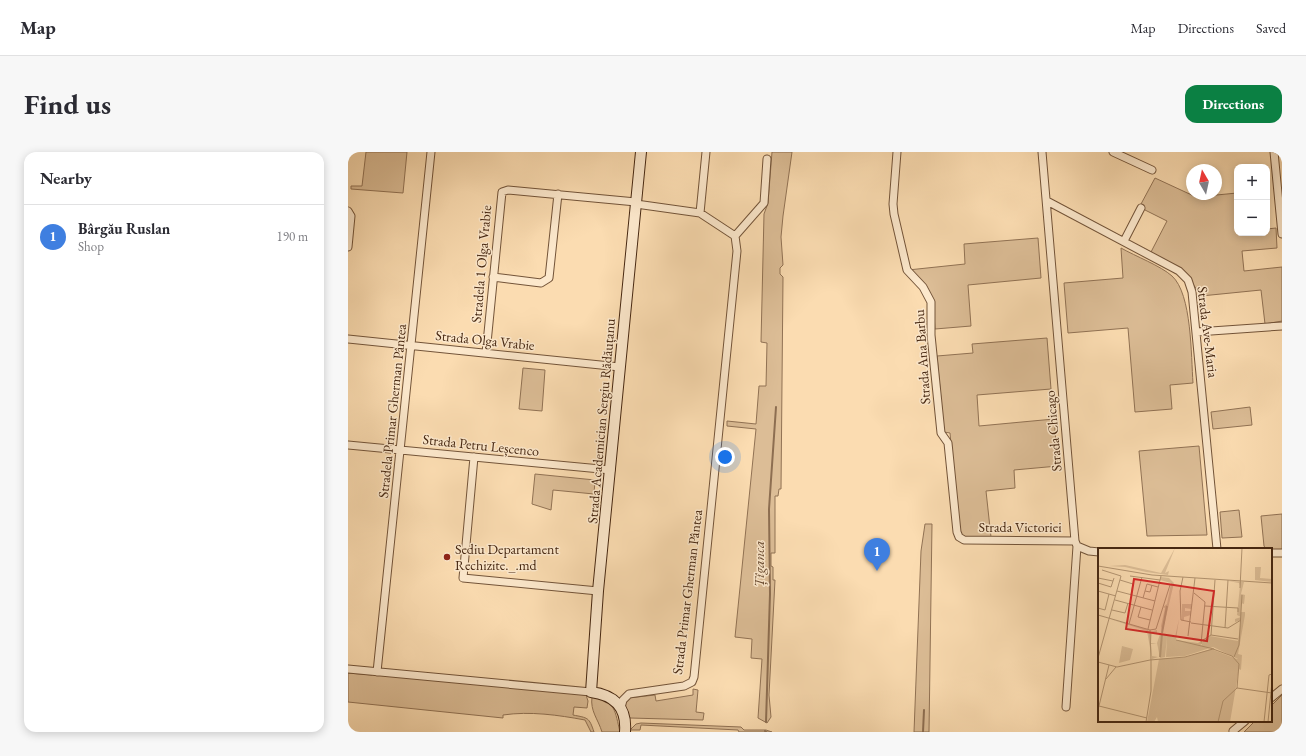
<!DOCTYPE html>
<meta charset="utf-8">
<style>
body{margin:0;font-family:"EB Garamond",serif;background:#f7f7f7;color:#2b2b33}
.controls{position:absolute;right:12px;top:12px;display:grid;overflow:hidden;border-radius:8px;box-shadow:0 2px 10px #0003}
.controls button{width:36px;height:36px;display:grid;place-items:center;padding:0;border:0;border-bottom:1px solid #e1e1e2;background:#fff;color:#2b2b33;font:20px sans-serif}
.compass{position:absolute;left:838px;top:12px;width:36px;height:36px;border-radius:50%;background:#fff;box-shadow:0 2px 10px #0003;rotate:351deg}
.you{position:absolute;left:377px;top:305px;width:14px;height:14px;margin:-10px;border:3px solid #fff;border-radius:50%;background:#1a73e8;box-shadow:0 0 0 6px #1a73e833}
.badge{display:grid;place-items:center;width:26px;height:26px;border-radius:50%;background:#0b8043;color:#fff;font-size:13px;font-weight:700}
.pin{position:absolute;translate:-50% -33px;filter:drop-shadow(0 1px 2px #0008)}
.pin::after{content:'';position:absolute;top:21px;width:14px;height:12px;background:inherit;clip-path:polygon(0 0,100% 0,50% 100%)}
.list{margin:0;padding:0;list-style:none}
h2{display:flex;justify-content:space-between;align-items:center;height:52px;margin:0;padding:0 16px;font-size:17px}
h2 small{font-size:13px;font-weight:400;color:#7c7c81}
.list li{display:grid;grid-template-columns:26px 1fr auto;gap:12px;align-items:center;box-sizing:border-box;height:64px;padding:0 16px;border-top:1px solid #e1e1e2}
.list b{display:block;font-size:15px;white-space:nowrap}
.list p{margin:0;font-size:13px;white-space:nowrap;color:#7c7c81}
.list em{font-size:13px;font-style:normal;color:#7c7c81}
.map{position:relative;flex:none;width:934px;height:580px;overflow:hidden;border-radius:12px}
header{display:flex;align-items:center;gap:24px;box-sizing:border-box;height:56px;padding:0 20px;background:#fff;border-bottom:1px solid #e1e1e2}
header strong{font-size:19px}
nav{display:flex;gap:22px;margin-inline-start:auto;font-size:14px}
.intro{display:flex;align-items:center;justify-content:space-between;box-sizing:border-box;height:96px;padding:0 24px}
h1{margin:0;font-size:28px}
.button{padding:10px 18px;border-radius:12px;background:#0b8043;color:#fff;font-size:14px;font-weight:700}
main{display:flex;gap:24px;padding:0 24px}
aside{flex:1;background:#fff;border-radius:12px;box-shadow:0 2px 10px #0003}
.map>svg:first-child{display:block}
.green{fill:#dcbd96;stroke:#917254}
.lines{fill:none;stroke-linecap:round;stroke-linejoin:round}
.stream{stroke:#8d6e51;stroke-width:2}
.street-casing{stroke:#735439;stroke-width:9}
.secondary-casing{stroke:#462711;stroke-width:12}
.street{stroke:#fce8cc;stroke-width:7}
.secondary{stroke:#fce8cc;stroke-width:10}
.poi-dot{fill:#8f2418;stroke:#fce8cc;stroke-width:1.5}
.labels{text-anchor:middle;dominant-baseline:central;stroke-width:3;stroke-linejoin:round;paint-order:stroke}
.street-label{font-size:14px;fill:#462711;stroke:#fce8cc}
.poi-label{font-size:14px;fill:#462711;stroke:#fce8cc;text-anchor:start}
.water-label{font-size:15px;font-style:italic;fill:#6a4b31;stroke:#fce8cc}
.inset-river{fill:none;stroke:#bd9e7b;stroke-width:2}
.inset-road{fill:none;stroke:#b39471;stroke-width:1}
.view{fill:#d62828;fill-opacity:0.15;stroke:#d62828;stroke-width:2}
.inset-edge{fill:none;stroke:#462711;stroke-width:2}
</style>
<header>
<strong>Map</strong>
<nav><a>Map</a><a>Directions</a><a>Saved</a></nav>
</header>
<div class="intro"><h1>Find us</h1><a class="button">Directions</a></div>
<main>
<aside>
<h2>Nearby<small></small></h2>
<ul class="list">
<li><span class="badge" style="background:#3f7fe0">1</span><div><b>Bârgău Ruslan</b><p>Shop</p></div><em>190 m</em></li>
</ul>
</aside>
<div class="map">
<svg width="934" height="580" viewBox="0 0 934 580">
<rect width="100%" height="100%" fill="#fbdcb1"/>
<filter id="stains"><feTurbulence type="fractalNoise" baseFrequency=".005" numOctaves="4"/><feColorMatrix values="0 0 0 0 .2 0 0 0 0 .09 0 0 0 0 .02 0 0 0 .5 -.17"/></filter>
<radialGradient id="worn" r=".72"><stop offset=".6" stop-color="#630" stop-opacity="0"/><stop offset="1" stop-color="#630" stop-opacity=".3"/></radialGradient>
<path class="green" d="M 18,0 L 59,0 L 55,41 L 3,37 L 3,34 L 14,34 Z
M 424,0 L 444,0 L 435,64 L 433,85 L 435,113 L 432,116 L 432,122 L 435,125 L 433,337 L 431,337 L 430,344 L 427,344 L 427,401 L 423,401 L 423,414 L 425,415 L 425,428 L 427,428 L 421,543 L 423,565 L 419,571 L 410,566 L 414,507 L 403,506 L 404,487 L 387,485 L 408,277 L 379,274 L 379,269 L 408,272 L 411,234 L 418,234 L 419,191 L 413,190 L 416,62 L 420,51 Z
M 807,26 L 848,45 L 889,41 L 889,81 L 919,81 L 919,77 L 928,76 L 929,96 L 894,99 L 896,119 L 934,115 L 934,169 L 917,172 L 913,138 L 853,144 L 845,132 L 803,100 L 819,69 L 797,58 L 793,52 Z
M 690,86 L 693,126 L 620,133 L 623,174 L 587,177 L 585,148 L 560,118 L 617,112 L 616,92 Z
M 773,96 C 787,104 813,114 824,124 C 844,142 843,204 845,231 L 822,233 L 824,257 L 787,260 L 780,176 L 720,181 L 716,131 L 775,126 Z
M 699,186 L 703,237 L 629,243 L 631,274 L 706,267 L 710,314 L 666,318 L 667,336 L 638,339 L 643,385 L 618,385 L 613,382 L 610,371 L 602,281 L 596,280 L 589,204 L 625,201 L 624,192 Z
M 175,216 L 197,218 L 194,259 L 171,257 Z
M 902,255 L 904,273 L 865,277 L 863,260 Z
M 851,294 L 859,383 L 799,384 L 791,299 Z
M 187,322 L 247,328 L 246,342 L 205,338 L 203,358 L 184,352 Z
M 891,358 L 894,385 L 874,386 L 872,360 Z
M 934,362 L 934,398 L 918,397 L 916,394 L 913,364 Z
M 577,372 L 584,372 L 581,580 L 566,580 L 573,399 Z
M 0,521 L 24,523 L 24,521 L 238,543 L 240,549 L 239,556 L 226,555 L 225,563 C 240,566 241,565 246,580 L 243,580 L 237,568 C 210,563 182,559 155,563 L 155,566 L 0,550 Z
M 345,537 L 350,538 L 348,560 L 356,561 L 355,568 L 282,566 L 276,555 L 280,546 L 307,543 L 308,549 L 345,543 Z
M 934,543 L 934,580 L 896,580 L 907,569 L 923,569 L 923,554 Z
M 244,545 C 268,548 267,560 272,580 L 254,580 C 250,567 242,559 244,545 Z
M 293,571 L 393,575 L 396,578 L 418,578 L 424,580 L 391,580 L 390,578 L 293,573 L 292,578 L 282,578 L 288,572 Z"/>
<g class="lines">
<path class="stream" d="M 418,570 L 422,442 L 421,357 L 428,255
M 417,579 L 418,580
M 575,580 L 576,558"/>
<defs>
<path id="street" d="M 549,0 L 545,52 L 546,62 L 559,118 L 575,135 L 583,150 L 583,183 L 593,281 L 600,291 L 609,380 L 611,385 L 616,388 L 727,389
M 694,0 L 727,389 L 729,394 L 718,555
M 765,0 L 804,18
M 926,0 L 934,82
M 699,49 L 831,119 L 840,128 L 844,140 L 869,397
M 288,52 L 352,61 L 387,84
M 0,59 L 3,64 L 0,95
M 352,61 L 358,0
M 387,84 L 416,51 L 419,7
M 776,89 L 793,56
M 145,125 L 193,131 L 201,126 L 210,42
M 849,180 L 934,174
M 0,187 L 272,215
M 138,201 L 154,40 L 160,38 L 288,50
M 0,293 L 263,318
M 126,305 L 115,426 L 250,439
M 729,394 L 741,399 L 751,400
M 923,401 L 934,401
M 0,517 L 243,540
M 29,520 L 83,0
M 923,546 L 934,537
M 273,556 L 275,548 L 281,542 L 336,534 L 344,530 L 346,525 L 389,99 L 387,84
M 885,579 L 897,569"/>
<path id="secondary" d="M 277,580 C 279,555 266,543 243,540 L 250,439 L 293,0"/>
</defs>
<use href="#street" class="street-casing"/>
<use href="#secondary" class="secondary-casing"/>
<use href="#street" class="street"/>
<use href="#secondary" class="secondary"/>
</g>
<circle class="poi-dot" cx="99" cy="405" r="4"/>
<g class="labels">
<g class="street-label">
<text transform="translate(133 112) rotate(-85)">Stradela 1 Olga Vrabie</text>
<text transform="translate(860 180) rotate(83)">Strada Ave-Maria</text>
<text transform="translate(137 188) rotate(6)">Strada Olga Vrabie</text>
<text transform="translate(574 205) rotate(-94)">Strada Ana Barbu</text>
<text transform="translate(44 259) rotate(-84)">Stradela Primar Gherman Pântea</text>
<text transform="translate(253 269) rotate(-85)">Strada Academician Sergiu Rădăuțanu</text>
<text transform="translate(705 279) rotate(-95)">Strada Chicago</text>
<text transform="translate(133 293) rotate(6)">Strada Petru Leșcenco</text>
<text x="672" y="375">Strada Victoriei</text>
<text transform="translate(339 440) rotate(-83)">Strada Primar Gherman Pântea</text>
</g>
<g class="poi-label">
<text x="107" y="397">Sediu Departament<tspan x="107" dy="16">Rechizite._.md</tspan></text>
</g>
<g class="water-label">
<text transform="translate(410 412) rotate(-90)">Țîganca</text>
</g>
</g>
<g transform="translate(750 396)">
<rect width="174" height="174" fill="#fbdcb1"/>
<path d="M 77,0 L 67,25 L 71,23 L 70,27 L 48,24 L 27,19 L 11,18 L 27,17 L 63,25 ZM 157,19 L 163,19 L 162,30 L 174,31 L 174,34 L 157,32 ZM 63,29 L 71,30 L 76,35 L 64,86 L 63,78 L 67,60 L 65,59 L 69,56 L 73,35 L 62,32 ZM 130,33 L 146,34 L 143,46 L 147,47 L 146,56 L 143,55 L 143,64 L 147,64 L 147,67 L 140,106 L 144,107 L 143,122 L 141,121 L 132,174 L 60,174 L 59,169 L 56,174 L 49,174 L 61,111 L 88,109 L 113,101 L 139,111 L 140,111 L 113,98 L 115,99 L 87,108 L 68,109 L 69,89 L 67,109 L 62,110 L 59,95 L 62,86 L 54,84 L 53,95 L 59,95 L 53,96 L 54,108 L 60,109 L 54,111 L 49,83 L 12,71 L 49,81 L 52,84 L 59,82 L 59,85 L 77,89 L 81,71 L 78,92 L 100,95 L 103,93 L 102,96 L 104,97 L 104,94 L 112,88 L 140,93 L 143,72 L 137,74 L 137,71 L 143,69 L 139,67 L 142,38 L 141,35 ZM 84,56 L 94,56 L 93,61 L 87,60 L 87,63 L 93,63 L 93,67 L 86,69 L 86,73 L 84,72 ZM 24,98 L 35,101 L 32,112 L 21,115 Z" fill="#dcbd96"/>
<path class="inset-river" d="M 64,85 L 69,58M 62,109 L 64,86"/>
<path class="inset-road" d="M 0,18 L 54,27 L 174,35M 32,28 L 62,32M 85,29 L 82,43 L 83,72 L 93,74M 0,30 L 15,33M 22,32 L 35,36 L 33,47M 0,35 L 13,39 L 16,30M 142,40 L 144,0M 0,43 L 18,48M 19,43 L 57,53M 47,43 L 52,44 L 54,37M 96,45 L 107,54 L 103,96M 45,50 L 49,36 L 60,39M 17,52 L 54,62M 107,58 L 140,60 L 140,64M 43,59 L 40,69 L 52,72M 0,60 L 7,62 L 11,46M 14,62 L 27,65 L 30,55M 0,67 L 52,82 L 58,81 L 72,37M 93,75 L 130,80 L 143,72M 31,76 L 44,29M 127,80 L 130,32M 50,81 L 63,28M 52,82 L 53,112M 113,87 L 117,32M 90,88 L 97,30M 78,92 L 116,101M 105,92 L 113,87 L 140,91M 136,109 L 141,97 L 144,47M 0,110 L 23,28 L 4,22M 0,114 L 19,119 L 52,112 L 87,109 L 115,101 L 134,108 L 141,116 L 139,140 L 174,145M 8,131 L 18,119M 1,158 L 49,170M 0,162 L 11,117M 48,174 L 53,143 L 53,112M 120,174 L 125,153 L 139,140M 166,174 L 171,127 L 174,126M 170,174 L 174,134"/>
<path class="view" d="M 36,31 L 116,43 L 109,93 L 28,81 Z"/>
<rect width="174" height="174" class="inset-edge"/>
</g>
<rect width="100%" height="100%" filter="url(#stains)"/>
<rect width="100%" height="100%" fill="url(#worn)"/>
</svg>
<div class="controls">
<button>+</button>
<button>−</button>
</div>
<svg class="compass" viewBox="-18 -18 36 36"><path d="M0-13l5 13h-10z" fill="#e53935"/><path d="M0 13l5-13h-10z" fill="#7c7c81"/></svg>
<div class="you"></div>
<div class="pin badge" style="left:529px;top:419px;background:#3f7fe0">1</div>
</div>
</main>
